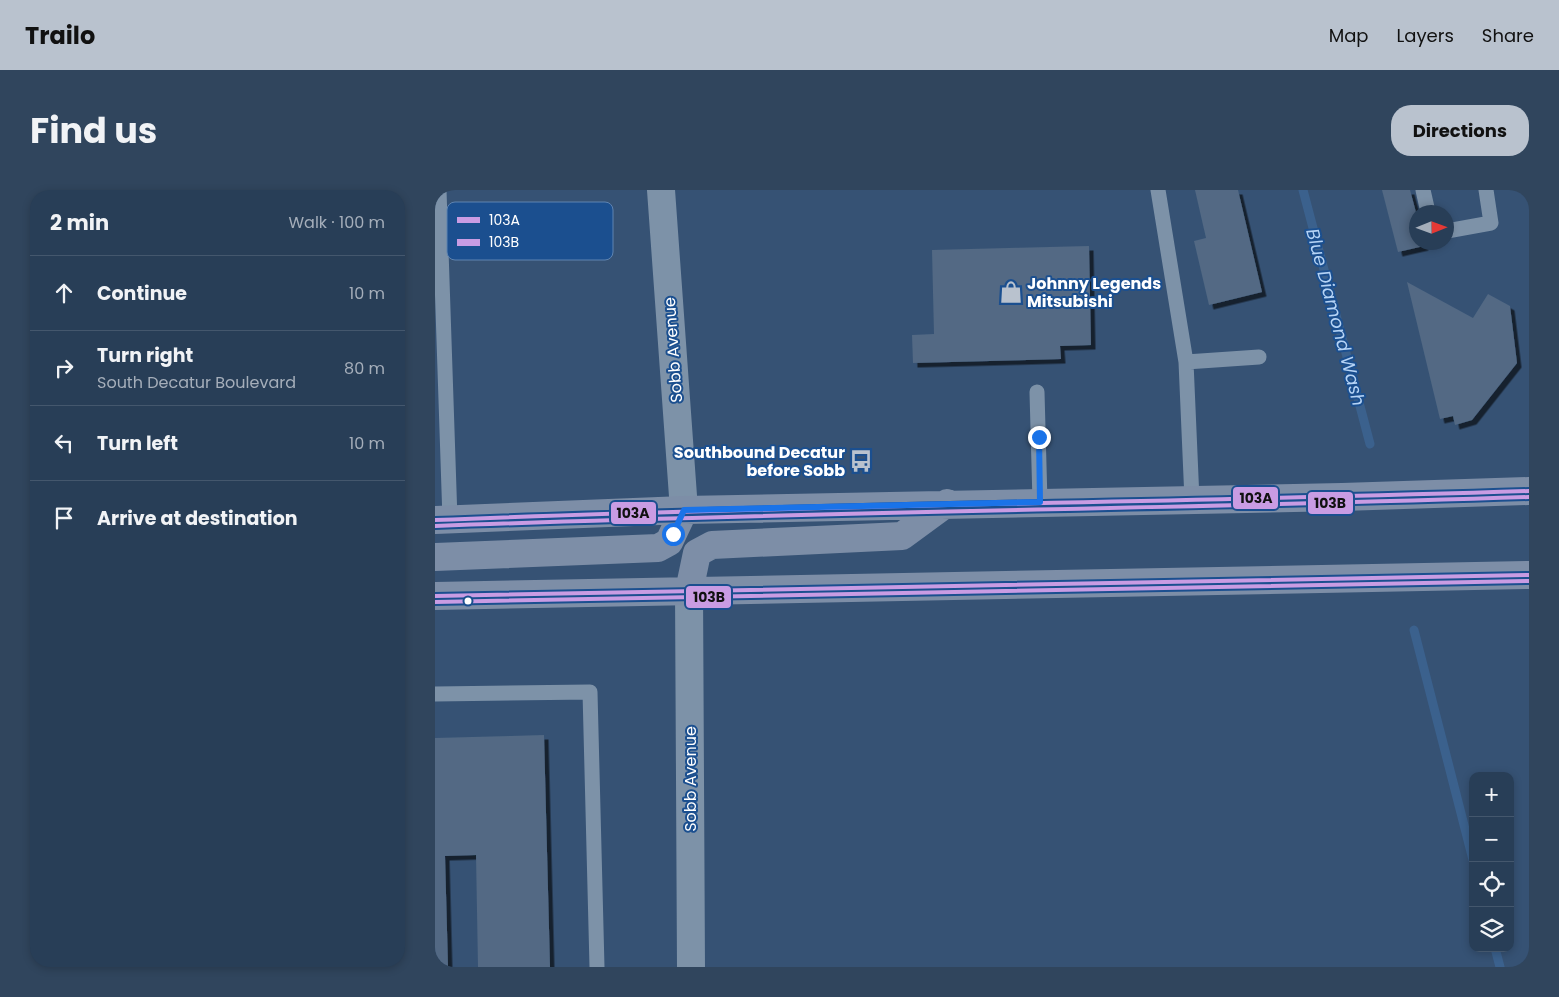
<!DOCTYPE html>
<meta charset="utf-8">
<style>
body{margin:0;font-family:Poppins,sans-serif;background:#30455d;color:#f1f3f6}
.controls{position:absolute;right:15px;bottom:15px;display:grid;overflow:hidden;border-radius:10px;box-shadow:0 2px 8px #0003}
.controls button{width:45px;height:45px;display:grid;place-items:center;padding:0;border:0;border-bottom:1px solid #44576d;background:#283e57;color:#f1f3f6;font:25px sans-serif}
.compass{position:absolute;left:974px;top:15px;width:45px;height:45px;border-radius:50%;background:#283e57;box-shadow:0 2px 8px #0003;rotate:89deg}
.stop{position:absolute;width:15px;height:15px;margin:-11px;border:4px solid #1a73e8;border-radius:50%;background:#fff}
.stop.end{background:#1a73e8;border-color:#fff;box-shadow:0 1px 5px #0008}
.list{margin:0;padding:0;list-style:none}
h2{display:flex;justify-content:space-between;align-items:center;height:65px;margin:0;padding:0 20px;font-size:21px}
h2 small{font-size:16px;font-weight:400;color:#a5aeba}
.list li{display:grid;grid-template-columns:32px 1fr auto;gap:15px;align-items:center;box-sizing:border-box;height:75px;padding:0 20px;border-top:1px solid #44576d}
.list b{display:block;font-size:19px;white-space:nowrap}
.list p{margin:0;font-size:16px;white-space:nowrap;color:#a5aeba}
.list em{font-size:16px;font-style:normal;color:#a5aeba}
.icon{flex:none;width:28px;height:28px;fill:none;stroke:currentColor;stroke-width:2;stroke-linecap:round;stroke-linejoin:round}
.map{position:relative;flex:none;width:1094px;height:777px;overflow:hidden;border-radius:20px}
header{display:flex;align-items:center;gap:30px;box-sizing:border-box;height:70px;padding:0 25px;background:#b9c2ce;color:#111}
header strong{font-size:24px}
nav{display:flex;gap:28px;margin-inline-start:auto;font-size:18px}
.intro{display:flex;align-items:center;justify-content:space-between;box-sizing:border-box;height:120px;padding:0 30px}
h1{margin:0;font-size:35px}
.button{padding:12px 22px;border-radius:20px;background:#b9c2ce;color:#111;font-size:18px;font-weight:700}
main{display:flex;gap:30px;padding:0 30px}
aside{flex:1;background:#283e57;border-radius:20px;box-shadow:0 2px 8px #0003}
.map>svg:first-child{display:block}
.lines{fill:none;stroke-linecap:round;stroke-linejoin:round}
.stream{stroke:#3b618d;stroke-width:9}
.building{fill:#526984;filter:url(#shadow)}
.lane{stroke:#7d92a8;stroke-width:15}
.street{stroke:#7d92a8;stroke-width:28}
.primary{stroke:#7d8ea7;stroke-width:28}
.bus-1-casing{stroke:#1b4f8f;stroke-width:8}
.bus-2-casing{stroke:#1b4f8f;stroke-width:8}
.bus-1{stroke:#c99ce3;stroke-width:4}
.bus-2{stroke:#c99ce3;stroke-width:4}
.route{stroke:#1a73e8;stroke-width:6}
.bus-dot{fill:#fff;stroke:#1b4f8f;stroke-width:2}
.labels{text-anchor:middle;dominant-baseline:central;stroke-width:4;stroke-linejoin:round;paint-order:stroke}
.poi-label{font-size:16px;font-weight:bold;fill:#fff;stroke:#1b4f8f;text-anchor:start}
.street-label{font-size:16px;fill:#fff;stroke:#1b4f8f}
.water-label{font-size:18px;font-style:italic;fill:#b5d3f5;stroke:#1b4f8f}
.key{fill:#1b4f8f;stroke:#5f84b1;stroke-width:1}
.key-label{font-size:14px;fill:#fff}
.line-badge{stroke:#1b4f8f;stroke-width:2}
.pale-badge-label{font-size:14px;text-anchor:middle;font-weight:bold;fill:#111}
</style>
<header>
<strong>Trailo</strong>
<nav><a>Map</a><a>Layers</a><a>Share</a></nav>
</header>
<div class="intro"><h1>Find us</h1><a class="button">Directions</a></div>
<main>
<aside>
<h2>2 min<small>Walk · 100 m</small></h2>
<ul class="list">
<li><svg class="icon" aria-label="ahead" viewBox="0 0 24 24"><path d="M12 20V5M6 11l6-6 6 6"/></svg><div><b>Continue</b></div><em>10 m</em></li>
<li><svg class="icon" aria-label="right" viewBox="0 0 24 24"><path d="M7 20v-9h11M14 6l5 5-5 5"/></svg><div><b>Turn right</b><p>South Decatur Boulevard</p></div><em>80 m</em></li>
<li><svg class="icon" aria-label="left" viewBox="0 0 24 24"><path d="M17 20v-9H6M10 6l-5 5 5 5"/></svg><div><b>Turn left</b></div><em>10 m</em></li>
<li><svg class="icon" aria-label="arrive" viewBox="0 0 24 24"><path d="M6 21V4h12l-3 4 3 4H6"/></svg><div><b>Arrive at destination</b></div></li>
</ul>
</aside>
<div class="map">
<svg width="1094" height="777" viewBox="0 0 1094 777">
<defs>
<filter id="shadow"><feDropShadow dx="4.5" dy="4.5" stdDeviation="0" flood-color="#0009"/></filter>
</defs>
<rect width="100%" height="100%" fill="#365274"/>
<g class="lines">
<path class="stream" d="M 868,0 L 935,254
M 979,440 L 1038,670
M 1060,758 L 1065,777"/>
</g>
<path class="building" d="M 760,0 L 803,0 L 827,102 L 774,115 L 759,51 L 771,48 Z
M 947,0 L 975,0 L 982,26 L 982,52 L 988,52 L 989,56 L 963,62 Z
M 654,56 L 656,155 L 625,156 L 626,169 L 478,173 L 477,145 L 499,144 L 497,60 Z
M 972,92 L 1038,128 L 1053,104 L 1075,116 L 1082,173 L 1037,230 L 1020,235 L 1018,226 L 1005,229 Z
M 109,545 L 115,777 L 43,777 L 41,665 L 10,666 L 13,777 L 0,777 L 0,548 Z"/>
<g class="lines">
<path class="lane" d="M 4,0 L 15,330
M 723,0 L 751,172 L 757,310
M 988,0 L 993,22
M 1012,41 L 1056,33 L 1051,0
M 751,172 L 824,167
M 602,202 L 605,312
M 0,504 L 155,502 L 162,777"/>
<path class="street" d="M 226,0 L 249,320
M 254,401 L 256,777"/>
<path class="primary" d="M 0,330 L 249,320 L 907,307 L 1094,301
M 0,367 L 223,358 L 234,352 L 249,320
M 254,401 L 262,363 L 277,355 L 467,346 L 512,313
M 0,406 L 1094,385"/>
<defs>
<path id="bus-1" d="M 0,330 C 365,315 729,313 1094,301
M 0,406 L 1094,385"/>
<path id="bus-2" d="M 0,336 C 365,322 729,319 1094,307
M 0,412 L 1094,391"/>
</defs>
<use href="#bus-1" class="bus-1-casing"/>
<use href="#bus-2" class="bus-2-casing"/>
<use href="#bus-1" class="bus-1"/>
<use href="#bus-2" class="bus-2"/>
</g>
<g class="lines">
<path class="route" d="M 238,344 L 249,320 L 605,312 L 604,247"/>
</g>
<defs>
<symbol id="shop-bare" viewBox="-9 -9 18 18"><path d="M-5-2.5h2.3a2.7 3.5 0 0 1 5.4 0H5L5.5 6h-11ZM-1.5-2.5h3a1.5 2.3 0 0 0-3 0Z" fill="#b9c2ce" stroke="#1b4f8f" stroke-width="2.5" paint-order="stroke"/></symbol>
<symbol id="bus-bare" viewBox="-9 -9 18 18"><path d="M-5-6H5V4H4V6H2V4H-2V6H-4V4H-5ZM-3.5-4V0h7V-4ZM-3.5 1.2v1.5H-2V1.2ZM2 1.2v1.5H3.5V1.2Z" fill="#b9c2ce" stroke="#1b4f8f" stroke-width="2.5" paint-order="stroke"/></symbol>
</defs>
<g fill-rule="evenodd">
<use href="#shop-bare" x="560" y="86" width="32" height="32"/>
<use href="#bus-bare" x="410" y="255" width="32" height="32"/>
</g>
<circle class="bus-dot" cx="33" cy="411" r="4.5"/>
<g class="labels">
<g class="poi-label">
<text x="592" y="93">Johnny Legends<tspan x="592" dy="18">Mitsubishi</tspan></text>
<text x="410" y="262" text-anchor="end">Southbound Decatur<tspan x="410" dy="18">before Sobb</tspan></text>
</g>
<g class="street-label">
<text transform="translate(238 160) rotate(-94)">Sobb Avenue</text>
<text transform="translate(255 589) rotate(-90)">Sobb Avenue</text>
</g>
<g class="water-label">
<text transform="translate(901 127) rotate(75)">Blue Diamond Wash</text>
</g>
</g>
<rect x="12" y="12" width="166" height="58" rx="8" class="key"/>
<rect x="22" y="27" width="23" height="6" fill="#c99ce3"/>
<rect x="22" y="49" width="23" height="7" fill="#c99ce3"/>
<g class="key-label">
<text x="54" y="35">103A</text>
<text x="54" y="57">103B</text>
</g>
<g class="line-badge">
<rect x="797" y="296" width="47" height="24" rx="5" fill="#c99ce3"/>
<rect x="872" y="301" width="47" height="24" rx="5" fill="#c99ce3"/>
<rect x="175" y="311" width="47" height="24" rx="5" fill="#c99ce3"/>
<rect x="250" y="395" width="47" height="24" rx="5" fill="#c99ce3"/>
</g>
<g class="pale-badge-label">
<text x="821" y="313">103A</text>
<text x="895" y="318">103B</text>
<text x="198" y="328">103A</text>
<text x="274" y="412">103B</text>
</g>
</svg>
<div class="controls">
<button>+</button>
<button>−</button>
<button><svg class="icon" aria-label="locate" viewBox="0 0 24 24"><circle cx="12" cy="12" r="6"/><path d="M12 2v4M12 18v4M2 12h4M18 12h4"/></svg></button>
<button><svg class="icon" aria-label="layers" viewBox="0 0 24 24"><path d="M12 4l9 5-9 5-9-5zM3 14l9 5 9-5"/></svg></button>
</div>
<svg class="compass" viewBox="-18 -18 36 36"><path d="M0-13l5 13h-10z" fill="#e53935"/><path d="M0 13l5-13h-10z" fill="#a5aeba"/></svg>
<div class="stop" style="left:238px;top:344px"></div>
<div class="stop end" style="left:604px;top:247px"></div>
</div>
</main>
